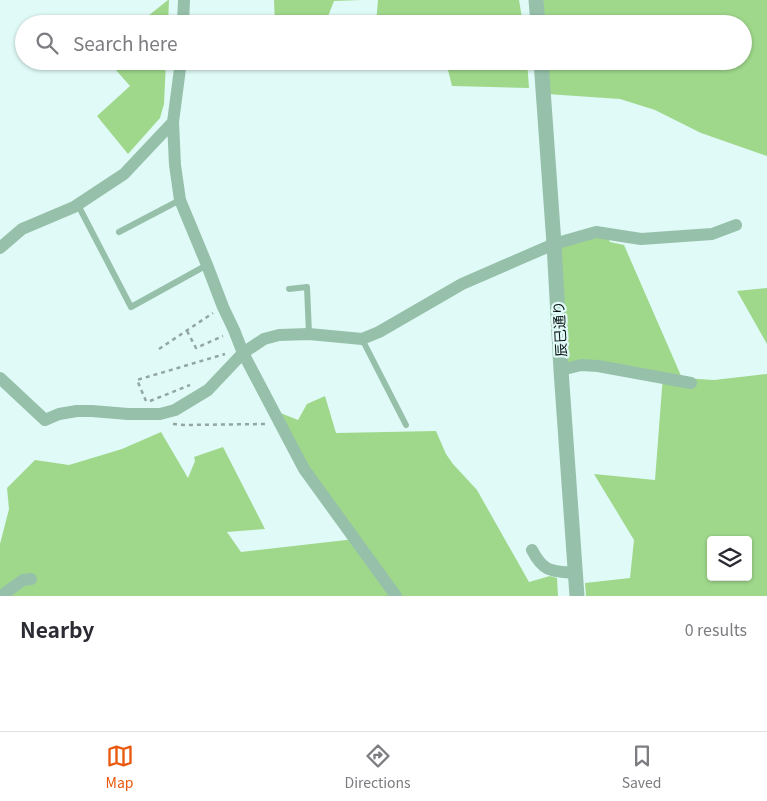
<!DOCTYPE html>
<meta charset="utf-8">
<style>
body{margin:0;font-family:Georgia,"Noto Sans JP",serif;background:#f2f2f3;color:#2b2b33}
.controls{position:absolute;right:15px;bottom:15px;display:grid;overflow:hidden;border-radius:5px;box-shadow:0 1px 4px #0004}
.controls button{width:45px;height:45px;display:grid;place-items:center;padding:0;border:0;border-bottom:1px solid #e1e1e2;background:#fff;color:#2b2b33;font:25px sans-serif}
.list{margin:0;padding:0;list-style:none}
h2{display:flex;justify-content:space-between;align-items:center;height:65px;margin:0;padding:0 20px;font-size:21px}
h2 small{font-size:16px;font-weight:400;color:#7c7c81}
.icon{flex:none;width:28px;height:28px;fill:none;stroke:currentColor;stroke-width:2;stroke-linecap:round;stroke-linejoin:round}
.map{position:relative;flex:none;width:767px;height:596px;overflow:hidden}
.search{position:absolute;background:#fff;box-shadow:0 1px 4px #0004;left:15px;right:15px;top:15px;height:55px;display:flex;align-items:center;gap:12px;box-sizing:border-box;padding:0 18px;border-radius:28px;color:#7c7c81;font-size:19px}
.sheet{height:135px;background:#fff}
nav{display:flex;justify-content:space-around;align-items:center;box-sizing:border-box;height:70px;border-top:1px solid #e1e1e2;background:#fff;font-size:14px;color:#7c7c81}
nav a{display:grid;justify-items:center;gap:2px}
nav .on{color:#ea580c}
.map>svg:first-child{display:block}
.forest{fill:#9fd88b;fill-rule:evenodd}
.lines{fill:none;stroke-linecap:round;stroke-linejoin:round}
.path{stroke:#92a6a4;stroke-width:2.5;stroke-dasharray:4 4;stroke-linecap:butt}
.service{stroke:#96c0aa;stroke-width:6}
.minor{stroke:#96c0aa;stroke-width:12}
.tertiary{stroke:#96c0aa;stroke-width:15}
.labels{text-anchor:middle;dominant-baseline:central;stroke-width:4.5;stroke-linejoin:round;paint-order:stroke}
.street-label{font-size:14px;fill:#091211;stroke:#e0faf7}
</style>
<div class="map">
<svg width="767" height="596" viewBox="0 0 767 596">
<rect width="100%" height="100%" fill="#e0faf7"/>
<path class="forest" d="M 168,0 L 169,0 L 168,24 L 138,24 Z
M 274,0 L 362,0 L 334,1 L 325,24 L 275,24 Z
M 378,0 L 519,0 L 523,24 L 376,24 Z
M 543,0 L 767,0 L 767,156 L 701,133 L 655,110 L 620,99 L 547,94 L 546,61 L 743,61 L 743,24 L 545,24 Z
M 108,61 L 166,61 L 164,104 L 160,118 L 128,154 L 97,116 L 130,86 Z
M 375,61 L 527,61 L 529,88 L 452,86 L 447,66 L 387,68 Z
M 607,236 L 610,242 L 624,245 L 682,378 L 714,380 L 767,374 L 767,596 L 586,596 L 585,583 L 630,578 L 634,540 L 594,474 L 655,480 L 663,375 L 566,362 L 558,242 ZM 711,540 L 748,540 L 748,577 L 711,577 Z
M 767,288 L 767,344 L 737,291 Z
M 325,396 L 336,433 L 436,431 L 446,454 L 453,464 L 477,490 L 529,582 L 550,576 L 557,578 L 558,596 L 0,596 L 0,544 L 9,509 L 7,488 L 35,460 L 69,465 L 122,449 L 161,432 L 188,478 L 195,461 L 194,457 L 223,447 L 265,529 L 227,532 L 241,552 L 355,539 L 268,408 L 298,420 L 307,404 Z"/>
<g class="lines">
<path class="path" d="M 187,331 L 196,348 L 223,336
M 159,349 L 213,313
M 146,401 L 137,380 L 225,354
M 150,401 L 190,385
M 173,424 L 184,425 L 267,424"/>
<path class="service" d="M 78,205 L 131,307 L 207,265
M 119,232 L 180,200
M 289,289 L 307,287 L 309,334
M 362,339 L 406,425"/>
<path class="minor" d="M 183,24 L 184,0
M 181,61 L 173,122 L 175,165 L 180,200 L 207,265 L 223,307 L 234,330 L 243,353 L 304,469 L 396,596
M 0,248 L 22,229 L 74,207 L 124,174 L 173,122
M 561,370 L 581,365 L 598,366 L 691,383
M 0,378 L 45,420 L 59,414 L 77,411 L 92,411 L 128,414 L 160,414 L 175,410 L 208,390 L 243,353 L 264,339 L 279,335 L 309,334 L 362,339 L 379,332 L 462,284 L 554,244 L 596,232 L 641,239 L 712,234 L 736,225
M 532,550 C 544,573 552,571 576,573
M 1,596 L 23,580 L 31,579"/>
<path class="tertiary" d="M 536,0 L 538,24
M 541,61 L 554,244 L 561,370 L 577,596"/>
</g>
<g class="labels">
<g class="street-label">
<text transform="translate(559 329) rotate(-93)">辰巳通り</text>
</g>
</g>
</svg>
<div class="controls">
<button><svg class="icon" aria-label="layers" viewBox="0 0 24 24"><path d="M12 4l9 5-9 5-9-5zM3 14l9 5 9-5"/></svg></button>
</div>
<div class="search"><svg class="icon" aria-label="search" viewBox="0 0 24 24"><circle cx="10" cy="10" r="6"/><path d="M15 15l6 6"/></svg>Search here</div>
</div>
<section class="sheet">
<h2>Nearby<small>0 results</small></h2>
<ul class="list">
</ul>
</section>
<nav>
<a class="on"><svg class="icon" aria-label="map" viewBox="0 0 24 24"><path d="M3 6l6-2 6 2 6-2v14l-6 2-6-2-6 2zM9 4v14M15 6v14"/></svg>Map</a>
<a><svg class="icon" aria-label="directions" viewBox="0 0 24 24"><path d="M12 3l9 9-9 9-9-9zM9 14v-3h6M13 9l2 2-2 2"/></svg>Directions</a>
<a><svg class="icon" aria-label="saved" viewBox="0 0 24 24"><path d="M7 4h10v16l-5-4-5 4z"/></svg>Saved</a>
</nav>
